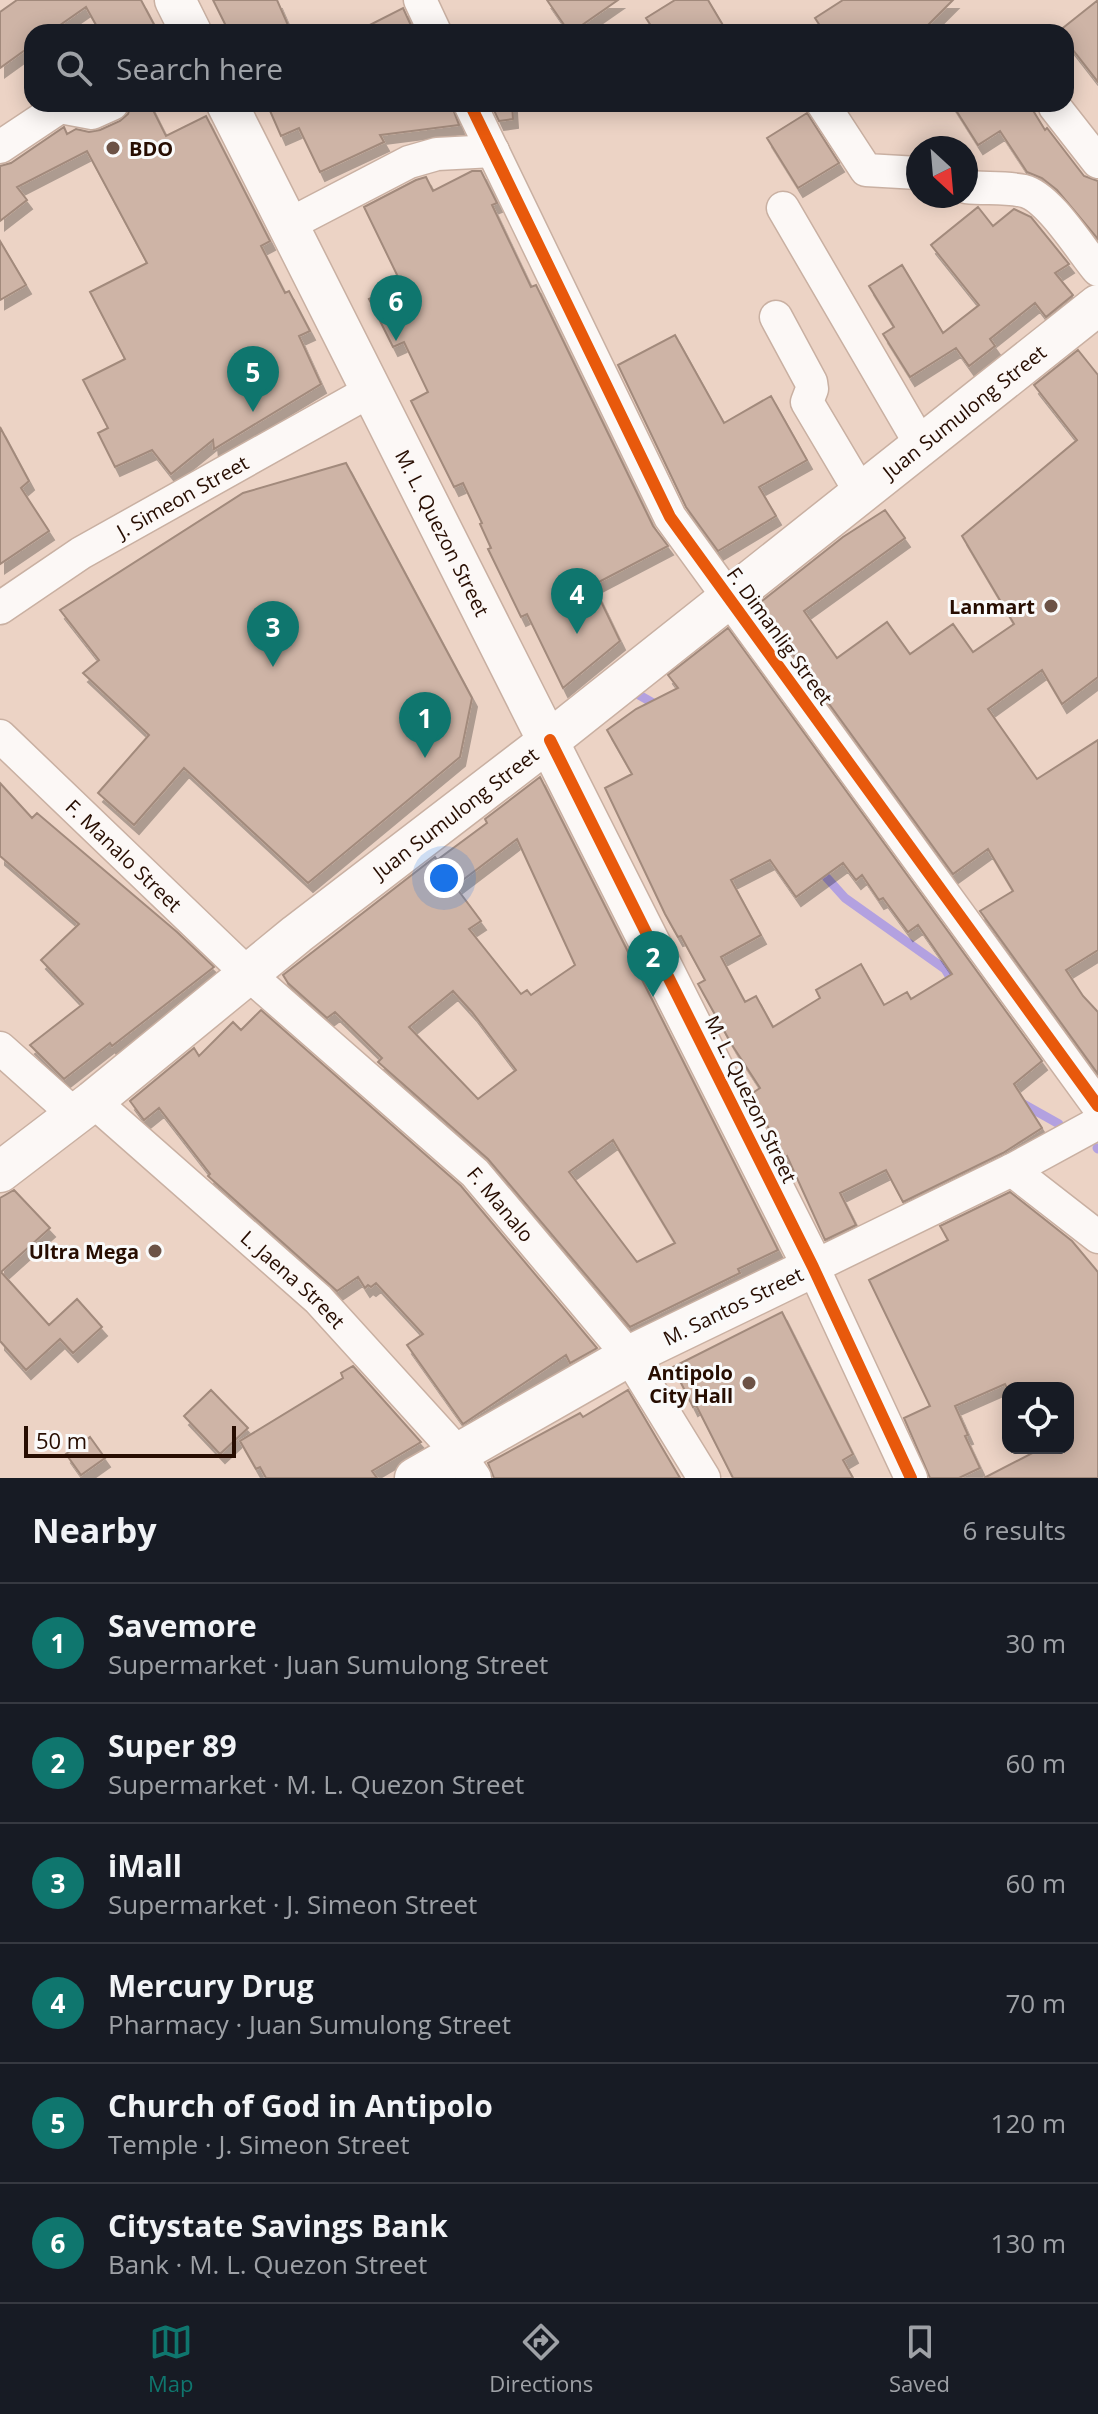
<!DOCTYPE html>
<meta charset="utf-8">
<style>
body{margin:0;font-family:"Open Sans",sans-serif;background:#242831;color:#f1f3f6}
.controls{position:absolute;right:24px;bottom:24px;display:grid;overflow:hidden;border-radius:16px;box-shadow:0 4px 20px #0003}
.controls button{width:72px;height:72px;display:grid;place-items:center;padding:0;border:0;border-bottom:2px solid #363941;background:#171b24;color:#f1f3f6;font:40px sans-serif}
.compass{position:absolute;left:906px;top:136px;width:72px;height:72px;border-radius:50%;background:#171b24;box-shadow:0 4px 20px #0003;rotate:154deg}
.scale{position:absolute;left:24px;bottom:20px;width:212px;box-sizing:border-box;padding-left:8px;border:4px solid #270d01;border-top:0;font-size:22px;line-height:28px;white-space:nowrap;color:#270d01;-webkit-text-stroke:6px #fafafa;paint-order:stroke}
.you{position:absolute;left:444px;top:878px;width:28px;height:28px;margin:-20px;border:6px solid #fff;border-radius:50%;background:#1a73e8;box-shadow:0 0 0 12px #1a73e833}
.badge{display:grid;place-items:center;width:52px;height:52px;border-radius:50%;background:#0f766e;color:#fff;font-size:26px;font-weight:700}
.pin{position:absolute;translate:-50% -66px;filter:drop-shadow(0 2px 4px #0008)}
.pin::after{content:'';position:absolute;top:42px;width:28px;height:24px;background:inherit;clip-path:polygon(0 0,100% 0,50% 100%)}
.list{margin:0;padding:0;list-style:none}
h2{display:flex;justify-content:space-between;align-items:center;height:104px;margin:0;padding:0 32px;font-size:34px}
h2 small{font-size:26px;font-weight:400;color:#9ea1a6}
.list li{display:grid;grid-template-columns:52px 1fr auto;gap:24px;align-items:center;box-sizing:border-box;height:120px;padding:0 32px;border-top:2px solid #363941}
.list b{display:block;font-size:30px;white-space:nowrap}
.list p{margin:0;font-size:26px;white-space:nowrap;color:#9ea1a6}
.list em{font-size:26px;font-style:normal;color:#9ea1a6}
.icon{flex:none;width:44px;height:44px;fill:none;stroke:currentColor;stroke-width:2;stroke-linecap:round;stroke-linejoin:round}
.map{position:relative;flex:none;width:1098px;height:1478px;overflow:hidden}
.search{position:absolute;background:#171b24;box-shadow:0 4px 20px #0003;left:24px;right:24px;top:24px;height:88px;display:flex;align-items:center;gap:20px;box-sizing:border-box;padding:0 28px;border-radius:24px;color:#9ea1a6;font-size:30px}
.sheet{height:824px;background:#171b24}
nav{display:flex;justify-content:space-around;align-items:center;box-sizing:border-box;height:112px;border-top:2px solid #363941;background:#171b24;font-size:22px;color:#9ea1a6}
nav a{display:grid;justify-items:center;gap:4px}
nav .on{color:#0f766e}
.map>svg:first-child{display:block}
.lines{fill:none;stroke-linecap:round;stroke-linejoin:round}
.stream{stroke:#b3a1e0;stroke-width:9}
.building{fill:#ceb4a6;stroke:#a28a7c;stroke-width:2;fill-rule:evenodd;filter:url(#shadow)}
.minor-casing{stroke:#c9b0a2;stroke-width:35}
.major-casing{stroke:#c9b0a2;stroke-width:43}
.minor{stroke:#fcf8f6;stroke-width:32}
.major{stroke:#fcf8f6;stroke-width:40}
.cycleway-casing{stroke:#fafafa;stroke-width:17}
.cycleway{stroke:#e8590c;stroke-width:12}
.poi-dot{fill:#6c5246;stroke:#fafafa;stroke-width:3}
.labels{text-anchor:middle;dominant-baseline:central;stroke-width:6;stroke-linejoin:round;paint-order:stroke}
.poi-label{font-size:20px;font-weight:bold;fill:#270d01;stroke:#fafafa;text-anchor:end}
.street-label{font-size:20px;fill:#270d01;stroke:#fafafa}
</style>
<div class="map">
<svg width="1098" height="1478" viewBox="0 0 1098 1478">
<defs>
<filter id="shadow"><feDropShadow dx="5" dy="9" stdDeviation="0" flood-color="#0004"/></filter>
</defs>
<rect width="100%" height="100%" fill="#ecd3c5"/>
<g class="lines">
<path class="stream" d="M 632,691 L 660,707
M 818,868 L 845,898 L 945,969 L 955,985
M 1018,1101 L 1059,1124
M 1097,1148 L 1098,1149"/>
</g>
<path class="building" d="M 17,0 L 141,0 L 158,32 L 100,32 L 86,7 L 50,32 L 32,32 L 32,45 L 0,68 L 0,12 Z
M 213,0 L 277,0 L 291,32 L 229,32 Z
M 547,0 L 618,0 L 572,32 L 569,32 Z
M 675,0 L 708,0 L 727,32 L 655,32 L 646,18 Z
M 843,0 L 953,0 L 921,32 L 824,32 L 815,18 Z
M 1098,0 L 1098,82 L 1066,41 L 1066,32 L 1059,31 Z
M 403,8 L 414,32 L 356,32 Z
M 131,104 L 150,104 L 166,136 L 206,116 L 270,241 L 261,246 L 285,293 L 289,291 L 310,331 L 299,336 L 321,384 L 214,449 L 213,440 L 171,474 L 152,450 L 115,467 L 98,433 L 108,428 L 83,380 L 125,359 L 90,292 L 147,263 L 87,151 L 17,187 L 27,200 L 0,221 L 0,166 L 11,163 L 64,127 L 67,134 L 76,129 L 89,132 L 100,130 L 120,121 L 128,114 Z
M 267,104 L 451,104 L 459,125 L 380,135 L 384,142 L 320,172 L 299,128 L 281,136 Z
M 491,104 L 512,104 L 513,119 L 499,121 Z
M 952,104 L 1029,104 L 1045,130 L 1047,128 L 1084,176 L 1098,181 L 1098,239 L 1057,190 L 1042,178 L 1027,172 L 1000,131 L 978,145 Z
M 807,113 L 839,163 L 798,188 L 767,138 Z
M 472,171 L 481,171 L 497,203 L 492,205 L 531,287 L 536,285 L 653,526 L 668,546 L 593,585 L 620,641 L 563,688 L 527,614 L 521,617 L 488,549 L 491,548 L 480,524 L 482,523 L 463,483 L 454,487 L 411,401 L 428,392 L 404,342 L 393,347 L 369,299 L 401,283 L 364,207 L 416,180 L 426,177 L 433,191 Z
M 978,207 L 993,226 L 1014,209 L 1031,217 L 1069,264 L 1055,273 L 1073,295 L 1046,317 L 1035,303 L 990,339 L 995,346 L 969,366 L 956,348 L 910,377 L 883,334 L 894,327 L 869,286 L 902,265 L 943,333 L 979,305 L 931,245 Z
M 0,241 L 26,285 L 0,300 Z
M 675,335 L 724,423 L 771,396 L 807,460 L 759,487 L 776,516 L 718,551 L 686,507 L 618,365 Z
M 1078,350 L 1098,375 L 1098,677 L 1062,704 L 1042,670 L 988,709 L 1037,779 L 1098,740 L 1098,950 L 1066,970 L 1083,996 L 1098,1012 L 1098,1074 L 980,911 L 1013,891 L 988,849 L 953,874 L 757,605 L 843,537 L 885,510 L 905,538 L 804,611 L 837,658 L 887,622 L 910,654 L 953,624 L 973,652 L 1014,624 L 962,536 L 1077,440 L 1034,385 Z
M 0,427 L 29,481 L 21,488 L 49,531 L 0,564 Z
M 346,463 L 472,698 L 460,757 L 308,883 L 184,768 L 134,825 L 98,793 L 149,735 L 83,673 L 99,660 L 60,610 L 243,493 Z
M 728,628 L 1042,1061 L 1014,1084 L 1042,1128 L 1003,1153 L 903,1202 L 886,1170 L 840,1193 L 856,1225 L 825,1240 L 787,1156 L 784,1158 L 751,1094 L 760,1088 L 732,1045 L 698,984 L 705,980 L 681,936 L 678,937 L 665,914 L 605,788 L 632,774 L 607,730 L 636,709 L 678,688 L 668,675 ZM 770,860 L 796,897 L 843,863 L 856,880 L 862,875 L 879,900 L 883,898 L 908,932 L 918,925 L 952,974 L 911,999 L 907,992 L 884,1005 L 861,964 L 816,990 L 820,998 L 773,1027 L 756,996 L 745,1002 L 721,957 L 761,935 L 731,880 Z
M 540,777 L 778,1250 L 738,1269 L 740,1273 L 630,1327 L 488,1159 L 378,1062 L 382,1058 L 335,1012 L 327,1018 L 288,983 L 283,975 L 435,857 L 437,860 L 487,823 L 485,819 ZM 517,839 L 575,965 L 531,995 L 527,990 L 521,994 L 469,929 L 481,921 L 455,886 ZM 453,991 L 472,1012 L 516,1070 L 478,1099 L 409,1027 ZM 613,1140 L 675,1243 L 637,1262 L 569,1172 Z
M 0,783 L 32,818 L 37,813 L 177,932 L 214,967 L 112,1046 L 110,1043 L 64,1079 L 30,1045 L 83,1004 L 41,960 L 79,924 L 0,856 Z
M 261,1010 L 461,1186 L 597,1348 L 570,1363 L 566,1355 L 463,1424 L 407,1345 L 423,1334 L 376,1283 L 371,1287 L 368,1285 L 365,1288 L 358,1277 L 337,1291 L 208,1176 L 210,1174 L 159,1108 L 144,1120 L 130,1101 L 194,1048 L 199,1056 L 233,1022 L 241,1030 Z
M 14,1190 L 50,1228 L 1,1272 L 49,1325 L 77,1299 L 102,1327 L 73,1353 L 60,1339 L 26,1370 L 0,1341 L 0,1198 Z
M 1010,1192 L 1072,1241 L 1098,1272 L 1098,1478 L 984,1478 L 1042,1448 L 1068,1448 L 1068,1388 L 1007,1388 L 1005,1384 L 955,1406 L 968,1435 L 965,1436 L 980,1468 L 959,1478 L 930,1478 L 904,1418 L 930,1406 L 869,1280 L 948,1240 L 940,1226 Z
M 782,1312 L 853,1454 L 843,1460 L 853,1478 L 733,1478 L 696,1405 L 693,1407 L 673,1367 Z
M 353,1366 L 421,1442 L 372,1471 L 377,1478 L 266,1478 L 260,1467 L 256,1469 L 240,1441 L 343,1378 L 341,1373 Z
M 211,1390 L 248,1428 L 220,1454 L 184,1416 Z
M 628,1390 L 680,1478 L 494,1478 L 488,1463 L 580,1413 L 583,1417 Z
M 90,1437 L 105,1458 L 81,1475 L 66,1454 Z"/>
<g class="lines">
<defs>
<g id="minor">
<path d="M 420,0 L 435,32"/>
<path d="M 470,104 L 670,517 L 1098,1106"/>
<path d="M 823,104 L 866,170 L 918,173"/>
<path d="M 1055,107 L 1098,162"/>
<path d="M 0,147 L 60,107 L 92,113 L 112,104"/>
<path d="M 966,187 C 985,189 1005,187 1024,191 C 1049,197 1081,250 1098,270"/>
<path d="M 783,208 L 921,445"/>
<path d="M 288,225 L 409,162 L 437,154 L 493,151"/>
<path d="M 776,317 L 811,382 L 812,389 L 807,402 L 861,493"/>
<path id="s1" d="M 0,608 L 81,553 L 370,391"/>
<path id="s2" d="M 0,736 L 247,973 L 475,1173 L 629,1356 L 704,1478"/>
<path d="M 0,1048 L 75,1115"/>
<path id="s3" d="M 93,1101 L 318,1299 L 458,1453 L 475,1478"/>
<path d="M 1012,1170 L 1098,1237"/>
<path d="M 911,1478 L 813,1267 L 1012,1170 L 1098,1123"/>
</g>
<g id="major">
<path d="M 175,0 L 191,32"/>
<path id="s4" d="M 227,104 L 813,1267 L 629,1356 L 415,1478"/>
<path id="s5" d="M 0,1172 L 93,1101 L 297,934 L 550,740 L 1098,305"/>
</g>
</defs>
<use href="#minor" class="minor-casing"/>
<use href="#major" class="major-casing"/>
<use href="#minor" class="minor"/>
<use href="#major" class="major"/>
<defs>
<path id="cycleway" d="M 470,104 L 670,517 L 1098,1106
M 550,740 L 813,1267 L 911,1478"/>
</defs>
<use href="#cycleway" class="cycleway-casing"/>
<use href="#cycleway" class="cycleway"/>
</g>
<g class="poi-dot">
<circle cx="113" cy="148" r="8"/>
<circle cx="1051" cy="606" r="8"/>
<circle cx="155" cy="1251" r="8"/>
<circle cx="749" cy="1383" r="8"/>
</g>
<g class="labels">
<g class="poi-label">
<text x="129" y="148" text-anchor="start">BDO</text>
<text x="1035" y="606">Lanmart</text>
<text x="139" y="1251">Ultra Mega</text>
<text x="733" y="1372">Antipolo<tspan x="733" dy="23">City Hall</tspan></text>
</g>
<g class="street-label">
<text stroke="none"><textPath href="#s5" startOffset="1228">Juan Sumulong Street</textPath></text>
<text stroke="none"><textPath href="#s1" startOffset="214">J. Simeon Street</textPath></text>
<text stroke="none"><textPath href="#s4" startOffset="480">M. L. Quezon Street</textPath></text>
<text transform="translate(780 636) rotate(54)">F. Dimanlig Street</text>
<text stroke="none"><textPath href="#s5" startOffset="580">Juan Sumulong Street</textPath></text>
<text stroke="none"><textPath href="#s2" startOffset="172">F. Manalo Street</textPath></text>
<text transform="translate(751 1099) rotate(64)">M. L. Quezon Street</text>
<text stroke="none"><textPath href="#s2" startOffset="686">F. Manalo</textPath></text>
<text stroke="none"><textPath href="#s3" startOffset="268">L. Jaena Street</textPath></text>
<text transform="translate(733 1306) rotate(-26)">M. Santos Street</text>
</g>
</g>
</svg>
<div class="controls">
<button><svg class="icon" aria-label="locate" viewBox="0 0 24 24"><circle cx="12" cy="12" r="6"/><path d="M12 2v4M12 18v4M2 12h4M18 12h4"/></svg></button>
</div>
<svg class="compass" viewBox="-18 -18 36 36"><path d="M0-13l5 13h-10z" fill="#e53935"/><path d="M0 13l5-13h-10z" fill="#9ea1a6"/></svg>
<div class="scale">50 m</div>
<div class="you"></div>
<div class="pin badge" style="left:425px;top:758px">1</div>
<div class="pin badge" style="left:653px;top:997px">2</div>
<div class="pin badge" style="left:273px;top:667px">3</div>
<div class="pin badge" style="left:577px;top:634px">4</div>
<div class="pin badge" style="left:253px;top:412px">5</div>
<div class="pin badge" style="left:396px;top:341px">6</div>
<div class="search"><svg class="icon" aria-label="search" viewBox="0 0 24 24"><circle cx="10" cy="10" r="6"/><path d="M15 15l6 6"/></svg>Search here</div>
</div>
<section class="sheet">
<h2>Nearby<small>6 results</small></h2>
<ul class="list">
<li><span class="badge">1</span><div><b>Savemore</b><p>Supermarket · Juan Sumulong Street</p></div><em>30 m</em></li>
<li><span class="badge">2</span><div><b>Super 89</b><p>Supermarket · M. L. Quezon Street</p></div><em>60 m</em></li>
<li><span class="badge">3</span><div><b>iMall</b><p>Supermarket · J. Simeon Street</p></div><em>60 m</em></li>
<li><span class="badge">4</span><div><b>Mercury Drug</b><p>Pharmacy · Juan Sumulong Street</p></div><em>70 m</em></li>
<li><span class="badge">5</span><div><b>Church of God in Antipolo</b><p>Temple · J. Simeon Street</p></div><em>120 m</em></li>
<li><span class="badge">6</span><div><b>Citystate Savings Bank</b><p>Bank · M. L. Quezon Street</p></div><em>130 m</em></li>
</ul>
</section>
<nav>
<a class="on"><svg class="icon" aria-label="map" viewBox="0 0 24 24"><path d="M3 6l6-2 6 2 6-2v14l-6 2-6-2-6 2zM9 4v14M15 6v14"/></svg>Map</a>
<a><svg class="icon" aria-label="directions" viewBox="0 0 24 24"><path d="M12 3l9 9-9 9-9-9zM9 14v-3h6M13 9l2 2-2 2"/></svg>Directions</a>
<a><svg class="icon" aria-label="saved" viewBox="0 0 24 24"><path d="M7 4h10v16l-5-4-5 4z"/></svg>Saved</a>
</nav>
